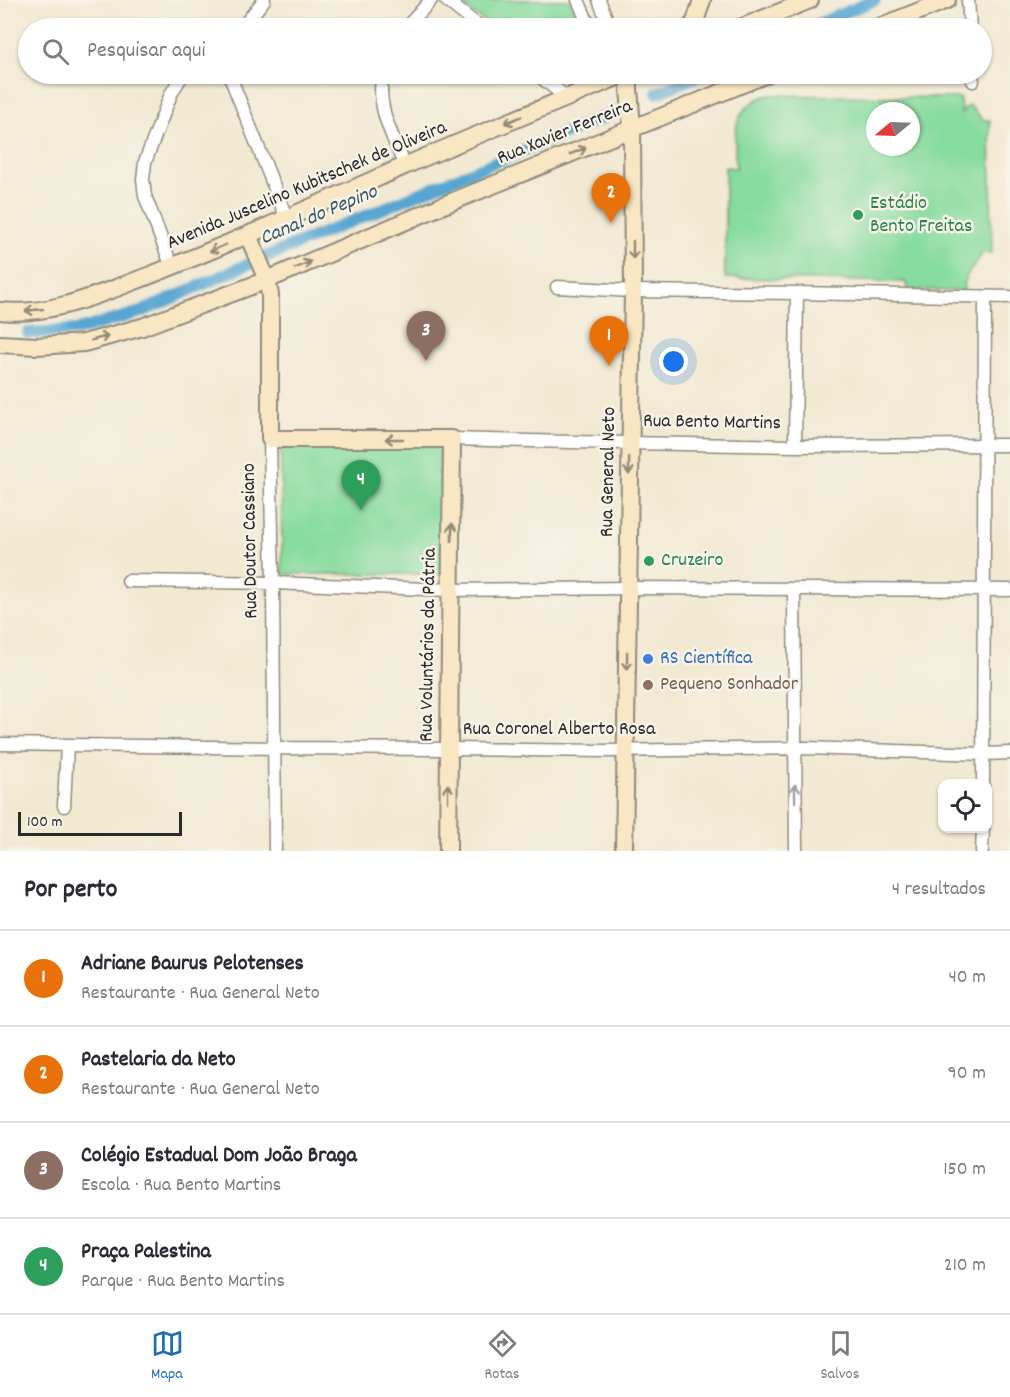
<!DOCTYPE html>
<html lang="pt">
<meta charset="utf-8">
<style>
body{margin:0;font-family:Dekko,sans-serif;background:#f7f7f7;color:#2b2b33}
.controls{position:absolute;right:18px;bottom:18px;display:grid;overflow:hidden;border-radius:12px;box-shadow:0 2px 4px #0004}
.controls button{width:54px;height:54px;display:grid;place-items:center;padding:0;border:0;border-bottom:2px solid #e1e1e2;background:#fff;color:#2b2b33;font:30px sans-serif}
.compass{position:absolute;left:866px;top:102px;width:54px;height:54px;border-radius:50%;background:#fff;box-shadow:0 2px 4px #0004;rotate:251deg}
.scale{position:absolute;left:18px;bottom:15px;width:164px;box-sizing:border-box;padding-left:6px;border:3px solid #2b2b2b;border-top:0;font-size:16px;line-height:21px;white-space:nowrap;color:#2b2b2b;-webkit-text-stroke:4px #f7f3e8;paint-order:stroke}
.you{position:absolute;left:674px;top:362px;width:21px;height:21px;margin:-15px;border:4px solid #fff;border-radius:50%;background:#1a73e8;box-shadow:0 0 0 9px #1a73e833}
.badge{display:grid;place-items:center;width:39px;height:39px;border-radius:50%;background:#1f6fb2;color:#fff;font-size:20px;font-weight:700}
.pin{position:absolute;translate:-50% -50px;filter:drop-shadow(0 2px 3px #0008)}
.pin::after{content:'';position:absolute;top:32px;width:21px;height:18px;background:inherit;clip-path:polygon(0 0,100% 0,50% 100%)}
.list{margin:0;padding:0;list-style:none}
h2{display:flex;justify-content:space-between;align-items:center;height:78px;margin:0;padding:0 24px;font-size:26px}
h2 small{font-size:20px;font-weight:400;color:#7c7c81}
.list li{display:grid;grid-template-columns:39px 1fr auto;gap:18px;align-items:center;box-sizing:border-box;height:96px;padding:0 24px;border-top:2px solid #e1e1e2}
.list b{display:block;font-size:22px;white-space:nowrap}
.list p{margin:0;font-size:20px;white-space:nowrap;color:#7c7c81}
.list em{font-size:20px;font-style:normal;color:#7c7c81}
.icon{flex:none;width:33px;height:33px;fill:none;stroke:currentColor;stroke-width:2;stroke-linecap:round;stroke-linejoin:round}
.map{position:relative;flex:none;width:1010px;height:851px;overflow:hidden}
.search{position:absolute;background:#fff;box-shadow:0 2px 4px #0004;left:18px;right:18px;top:18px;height:66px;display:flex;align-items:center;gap:15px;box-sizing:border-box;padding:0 21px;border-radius:33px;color:#7c7c81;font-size:22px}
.sheet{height:462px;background:#fff}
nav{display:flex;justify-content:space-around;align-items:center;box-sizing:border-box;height:84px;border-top:2px solid #e1e1e2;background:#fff;font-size:16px;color:#7c7c81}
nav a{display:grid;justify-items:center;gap:3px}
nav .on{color:#1f6fb2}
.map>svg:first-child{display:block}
.green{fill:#86db9e;stroke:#588364;stroke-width:1.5;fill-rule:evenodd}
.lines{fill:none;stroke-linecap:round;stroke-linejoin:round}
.canal{stroke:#57a6d1;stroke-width:12}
.street-casing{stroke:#8e8a7e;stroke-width:15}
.secondary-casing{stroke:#8e8a7e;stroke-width:20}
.street{stroke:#fff;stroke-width:12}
.secondary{stroke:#f9e7c3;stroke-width:16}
.oneway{stroke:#928977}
.oneway2{stroke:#a0a0a0}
.leisure-dot{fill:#2e9e5b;stroke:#f7f3e8;stroke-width:2}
.shop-dot{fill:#3f7fe0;stroke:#f7f3e8;stroke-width:2}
.education-dot{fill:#8d6e63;stroke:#f7f3e8;stroke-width:2}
.labels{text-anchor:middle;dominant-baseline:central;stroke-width:5;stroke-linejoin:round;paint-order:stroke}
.street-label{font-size:20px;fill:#2b2b2b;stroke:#f7f3e8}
.leisure-label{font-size:20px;fill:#27864d;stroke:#f7f3e8;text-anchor:start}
.shop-label{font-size:20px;fill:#366cbe;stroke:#f7f3e8;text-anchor:start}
.education-label{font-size:20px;fill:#785e54;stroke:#f7f3e8;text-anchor:start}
.water-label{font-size:21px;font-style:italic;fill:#3a5665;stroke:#f7f3e8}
</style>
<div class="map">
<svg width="1010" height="851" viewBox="0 0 1010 851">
<rect width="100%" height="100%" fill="#f7f3e8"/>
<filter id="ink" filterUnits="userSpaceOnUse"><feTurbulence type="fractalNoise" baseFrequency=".0167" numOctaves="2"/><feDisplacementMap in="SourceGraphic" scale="12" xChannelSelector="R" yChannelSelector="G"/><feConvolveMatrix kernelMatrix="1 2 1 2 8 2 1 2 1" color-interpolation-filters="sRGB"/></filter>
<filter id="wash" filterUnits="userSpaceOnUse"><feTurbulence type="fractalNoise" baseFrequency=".008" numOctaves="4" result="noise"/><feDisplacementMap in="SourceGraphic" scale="24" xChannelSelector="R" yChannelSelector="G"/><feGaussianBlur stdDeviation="1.35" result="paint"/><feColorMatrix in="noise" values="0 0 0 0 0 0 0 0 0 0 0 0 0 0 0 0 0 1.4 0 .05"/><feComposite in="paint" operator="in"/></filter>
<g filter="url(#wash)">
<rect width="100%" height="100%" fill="#f2e9d2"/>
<path class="green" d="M 456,0 L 569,0 L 582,28 L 493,28 Z
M 769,95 L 960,98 L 961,113 L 969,105 L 983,120 L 990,120 L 992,253 L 983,253 L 965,278 L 964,291 L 907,290 L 906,282 L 725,278 L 725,167 L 736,168 C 734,134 731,106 769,95 ZM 875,111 L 911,111 L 911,147 L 875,147 Z
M 441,446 L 442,574 L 282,574 L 281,447 Z"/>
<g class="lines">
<path class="canal" d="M 808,28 L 875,0
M 657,93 L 703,74
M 28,333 L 78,330 L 141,312 L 244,266 L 619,111"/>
</g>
</g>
<g filter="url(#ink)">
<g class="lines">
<defs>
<path id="street" d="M 446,0 L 481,28
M 578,0 L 590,28
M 599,0 L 610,28
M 968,0 L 970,28
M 242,28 L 264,0
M 406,28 L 431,0
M 229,74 L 287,219
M 383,74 C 375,105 393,137 405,166
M 537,74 L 567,98
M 972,74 L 973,81
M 172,267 L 145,196 L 143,179 L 145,162 L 171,94 L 181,77 L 185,74
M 557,287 L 633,291 L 797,293 L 1010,297
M 270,439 L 273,583 L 275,851
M 452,439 L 570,442 L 795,446 L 1010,445
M 795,446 L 797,293
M 128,581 L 273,583 L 451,590 L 628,588 L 1010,590
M 794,590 L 796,851
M 0,744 L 274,748 L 448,749 L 607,751 L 806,748 L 984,754 L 1010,753
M 983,784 L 985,297
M 64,806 L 67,745
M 982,851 L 983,828"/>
<path id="secondary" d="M 690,28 L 695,22 L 702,0
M 740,28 L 810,0
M 877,28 L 947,0
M 248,235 L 267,280 L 270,295 L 270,439 L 452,439 L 448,851
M 0,311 C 44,316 87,299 127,284 C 154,274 181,263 207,252 C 273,225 337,196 402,167 C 476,135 550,105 624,74
M 0,344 L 37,346 L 84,343 L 142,327 L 267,280 L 446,204 L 767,74
M 624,851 L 633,291 L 632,128 L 628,74"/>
</defs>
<use href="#street" class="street-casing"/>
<use href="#secondary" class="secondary-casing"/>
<use href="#street" class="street"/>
<use href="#secondary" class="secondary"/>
</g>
<defs><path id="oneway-shaft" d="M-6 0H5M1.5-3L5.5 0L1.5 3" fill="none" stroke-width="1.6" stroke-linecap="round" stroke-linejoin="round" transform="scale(1.5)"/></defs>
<g class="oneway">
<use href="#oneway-shaft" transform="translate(513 120) rotate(157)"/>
<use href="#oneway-shaft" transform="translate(578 151) rotate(-22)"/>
<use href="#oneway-shaft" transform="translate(218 248) rotate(157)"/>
<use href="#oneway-shaft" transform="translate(633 250) rotate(90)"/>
<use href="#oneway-shaft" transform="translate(303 265) rotate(-23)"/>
<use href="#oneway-shaft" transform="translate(34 310) rotate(174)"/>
<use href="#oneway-shaft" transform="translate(100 338) rotate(-15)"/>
<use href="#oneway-shaft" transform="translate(394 439) rotate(180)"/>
<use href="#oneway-shaft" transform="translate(629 466) rotate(91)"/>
<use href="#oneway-shaft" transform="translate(452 532) rotate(-89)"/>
<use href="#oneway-shaft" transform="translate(627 661) rotate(91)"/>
<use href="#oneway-shaft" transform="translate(448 793) rotate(-90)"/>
</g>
<use class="oneway2" href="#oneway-shaft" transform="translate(795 793) rotate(-91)"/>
</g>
<g class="leisure-dot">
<circle cx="858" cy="215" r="6"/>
<circle cx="649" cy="561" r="6"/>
</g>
<circle class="shop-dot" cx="648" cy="659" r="6"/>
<circle class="education-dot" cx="648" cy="685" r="6"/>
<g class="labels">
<g class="street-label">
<text transform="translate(565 133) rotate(-22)">Rua Xavier Ferreira</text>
<text transform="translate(307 186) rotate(-23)">Avenida Juscelino Kubitschek de Oliveira</text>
<text transform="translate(712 423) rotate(1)">Rua Bento Martins</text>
<text transform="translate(609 472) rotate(-89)">Rua General Neto</text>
<text transform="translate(251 541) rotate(-91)">Rua Doutor Cassiano</text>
<text transform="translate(429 645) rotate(-89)">Rua Voluntários da Pátria</text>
<text x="559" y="730">Rua Coronel Alberto Rosa</text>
</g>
<g class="leisure-label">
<text x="870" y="204">Estádio<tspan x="870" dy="23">Bento Freitas</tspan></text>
<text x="661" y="561">Cruzeiro</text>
</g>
<g class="shop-label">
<text x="660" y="659">RS Científica</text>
</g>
<g class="education-label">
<text x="660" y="685">Pequeno Sonhador</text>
</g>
<g class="water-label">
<text transform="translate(319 216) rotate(-23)">Canal do Pepino</text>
</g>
</g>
</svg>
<div class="controls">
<button><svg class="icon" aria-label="locate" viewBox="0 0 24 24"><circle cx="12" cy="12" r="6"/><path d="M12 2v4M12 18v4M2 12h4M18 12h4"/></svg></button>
</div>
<svg class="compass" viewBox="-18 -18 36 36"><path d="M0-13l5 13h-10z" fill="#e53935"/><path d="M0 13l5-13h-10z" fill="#7c7c81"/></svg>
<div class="scale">100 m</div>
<div class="you"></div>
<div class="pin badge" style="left:609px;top:366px;background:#e8710a">1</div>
<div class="pin badge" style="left:611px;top:223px;background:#e8710a">2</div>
<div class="pin badge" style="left:426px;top:361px;background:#8d6e63">3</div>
<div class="pin badge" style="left:361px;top:510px;background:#2e9e5b">4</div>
<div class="search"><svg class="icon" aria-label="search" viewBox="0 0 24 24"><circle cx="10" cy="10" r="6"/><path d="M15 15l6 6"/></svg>Pesquisar aqui</div>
</div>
<section class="sheet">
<h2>Por perto<small>4 resultados</small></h2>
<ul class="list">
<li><span class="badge" style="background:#e8710a">1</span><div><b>Adriane Baurus Pelotenses</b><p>Restaurante · Rua General Neto</p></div><em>40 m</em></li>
<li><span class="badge" style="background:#e8710a">2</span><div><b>Pastelaria da Neto</b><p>Restaurante · Rua General Neto</p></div><em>90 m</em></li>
<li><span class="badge" style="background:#8d6e63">3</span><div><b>Colégio Estadual Dom João Braga</b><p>Escola · Rua Bento Martins</p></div><em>150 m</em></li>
<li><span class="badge" style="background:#2e9e5b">4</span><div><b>Praça Palestina</b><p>Parque · Rua Bento Martins</p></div><em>210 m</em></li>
</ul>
</section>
<nav>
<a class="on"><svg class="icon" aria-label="map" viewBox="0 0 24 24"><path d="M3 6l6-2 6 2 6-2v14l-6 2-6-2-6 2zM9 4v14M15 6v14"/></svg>Mapa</a>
<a><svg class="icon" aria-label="directions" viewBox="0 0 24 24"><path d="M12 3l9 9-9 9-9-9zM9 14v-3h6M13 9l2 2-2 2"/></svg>Rotas</a>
<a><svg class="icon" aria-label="saved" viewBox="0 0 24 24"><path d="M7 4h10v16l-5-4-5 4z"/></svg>Salvos</a>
</nav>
